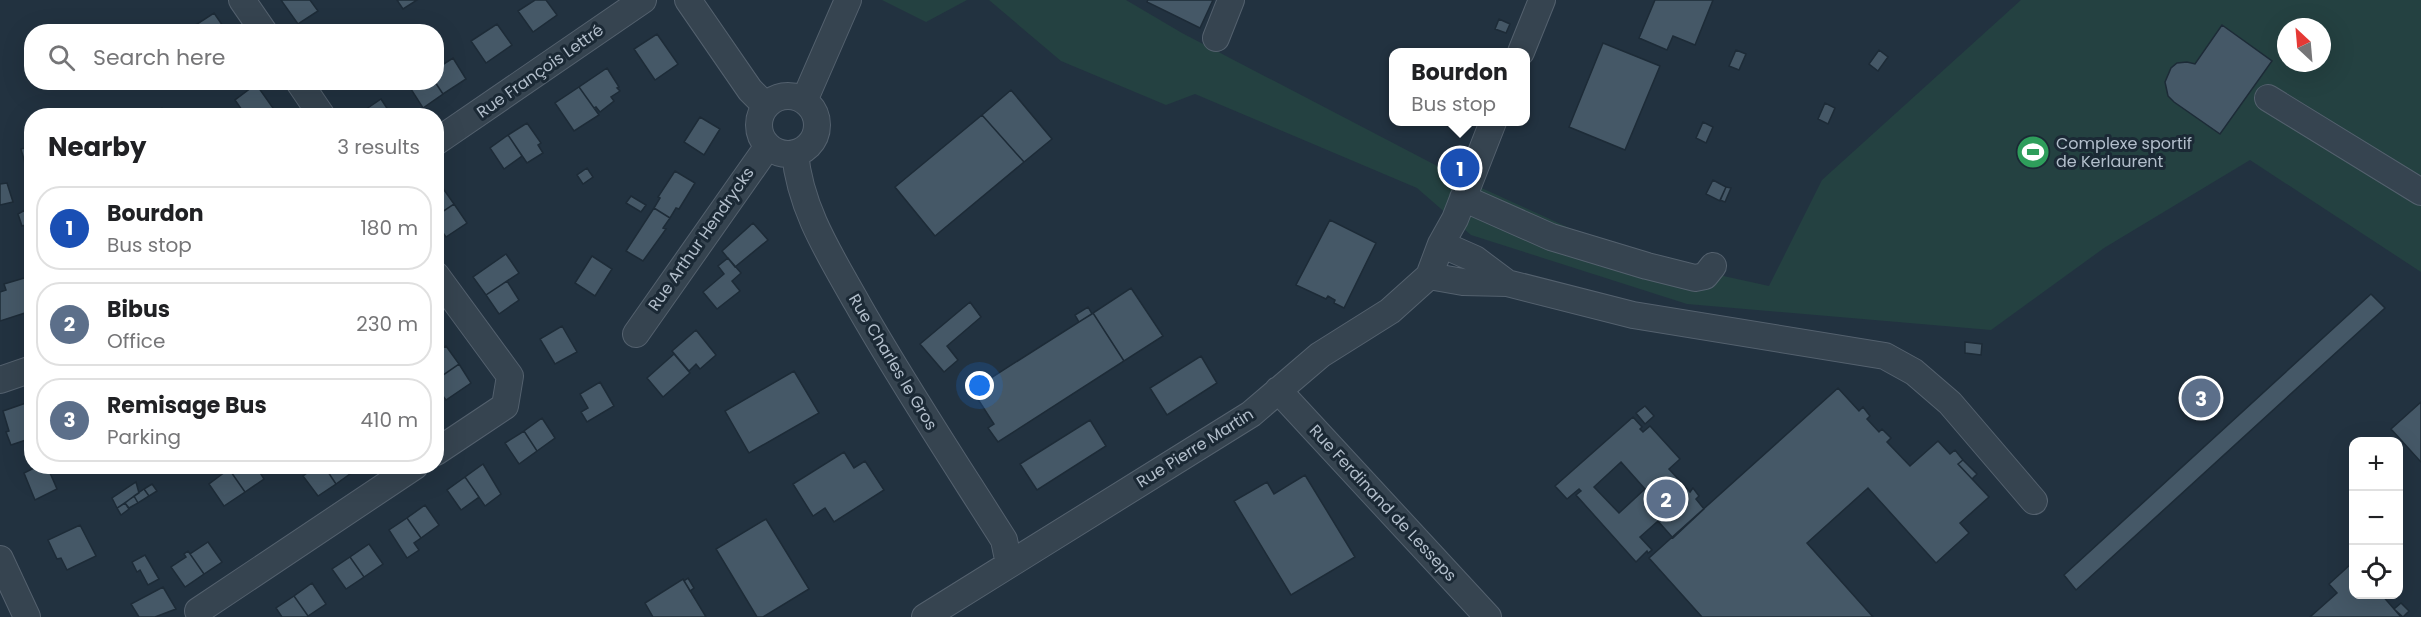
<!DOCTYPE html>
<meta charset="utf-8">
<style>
body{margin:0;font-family:Poppins,sans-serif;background:#f2f2f2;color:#202124}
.controls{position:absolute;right:18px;bottom:18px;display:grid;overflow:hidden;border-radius:12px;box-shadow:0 6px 24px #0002}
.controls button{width:54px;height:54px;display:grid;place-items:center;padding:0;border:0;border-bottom:2px solid #e0e0e0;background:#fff;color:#202124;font:30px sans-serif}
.compass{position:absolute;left:2277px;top:18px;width:54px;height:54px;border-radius:50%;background:#fff;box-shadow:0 6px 24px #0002;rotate:334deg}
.you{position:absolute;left:980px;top:386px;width:21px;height:21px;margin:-15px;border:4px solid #fff;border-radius:50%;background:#1a73e8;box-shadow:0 0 0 9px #1a73e833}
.badge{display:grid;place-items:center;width:39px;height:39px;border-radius:50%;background:#2563eb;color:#fff;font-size:20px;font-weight:700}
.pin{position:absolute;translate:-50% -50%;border:3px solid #fff;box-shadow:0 2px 6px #0006}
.popup{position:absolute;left:1389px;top:48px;width:141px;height:78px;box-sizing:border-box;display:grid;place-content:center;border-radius:12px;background:#fff;filter:drop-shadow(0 2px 4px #0005);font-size:20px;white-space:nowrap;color:#757577}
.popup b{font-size:22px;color:#202124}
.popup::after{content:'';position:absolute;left:50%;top:100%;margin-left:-12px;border:12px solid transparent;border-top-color:#fff}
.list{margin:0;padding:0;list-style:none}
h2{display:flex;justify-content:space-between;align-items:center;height:78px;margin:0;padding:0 24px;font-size:26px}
h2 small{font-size:20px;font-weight:400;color:#757577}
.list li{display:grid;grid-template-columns:39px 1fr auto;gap:18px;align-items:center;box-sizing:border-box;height:84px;margin:0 12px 12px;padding:0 12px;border:2px solid #e0e0e0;border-radius:24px}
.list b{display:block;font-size:22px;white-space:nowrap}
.list p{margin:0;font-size:20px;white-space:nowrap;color:#757577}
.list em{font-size:20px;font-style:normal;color:#757577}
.icon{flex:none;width:33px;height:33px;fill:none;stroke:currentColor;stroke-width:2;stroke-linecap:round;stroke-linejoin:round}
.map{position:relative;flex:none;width:2421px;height:617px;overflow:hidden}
.search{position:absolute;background:#fff;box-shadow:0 6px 24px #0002;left:24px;top:24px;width:420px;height:66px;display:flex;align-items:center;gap:15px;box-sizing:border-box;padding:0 21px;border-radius:24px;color:#757577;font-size:22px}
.panel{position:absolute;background:#fff;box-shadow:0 6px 24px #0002;left:24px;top:108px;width:420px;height:366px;border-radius:24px}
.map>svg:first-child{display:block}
.green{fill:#244141;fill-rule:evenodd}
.building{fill:#455867;stroke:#1d2b37;stroke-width:1.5;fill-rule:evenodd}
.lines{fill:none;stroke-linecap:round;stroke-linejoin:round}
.minor-casing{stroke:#54616e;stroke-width:28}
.minor{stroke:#364450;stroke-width:26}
.labels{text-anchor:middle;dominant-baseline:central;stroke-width:6;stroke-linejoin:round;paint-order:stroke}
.street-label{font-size:16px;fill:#b2becb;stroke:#1b2935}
.poi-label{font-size:16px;fill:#b2becb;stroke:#1b2935;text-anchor:start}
</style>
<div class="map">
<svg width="2421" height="617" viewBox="0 0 2421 617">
<rect width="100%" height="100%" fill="#223240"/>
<path class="green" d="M 882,0 L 967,0 L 926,22 Z
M 989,0 L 1126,0 L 1182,33 L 1464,180 L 1578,232 L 1696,270 L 1769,286 L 1822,180 L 2021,0 L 2421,0 L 2421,272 L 2250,160 L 2104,248 L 1991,330 L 1687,304 L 1471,235 L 1417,188 L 1195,94 L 1166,105 L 1061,61 ZM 2286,27 L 2322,27 L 2322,63 L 2286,63 Z"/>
<path class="building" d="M 281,0 L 310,0 L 318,11 L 298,24 Z
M 397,0 L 417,0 L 403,9 Z
M 535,0 L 546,0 L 557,15 L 533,32 L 518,11 Z
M 1148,0 L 1213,0 L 1200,28 L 1147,2 Z
M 1655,0 L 1713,0 L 1695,45 L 1673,36 L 1667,50 L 1639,38 Z
M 214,13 L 227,32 L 198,32 L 194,26 Z
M 1499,19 L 1510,24 L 1506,33 L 1495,29 Z
M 497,24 L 512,45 L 486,63 L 471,41 Z
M 2222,25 L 2272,61 L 2220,134 L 2174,102 L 2168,96 L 2165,82 L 2171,68 L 2177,63 L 2187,62 L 2195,64 Z
M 657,34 L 678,64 L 655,80 L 634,49 Z
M 1603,43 L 1660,66 L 1625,150 L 1569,127 Z
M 1736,50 L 1746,54 L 1739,70 L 1729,66 Z
M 1879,50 L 1888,57 L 1878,71 L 1869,64 Z
M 453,58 L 466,79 L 443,94 L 435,82 L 436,69 Z
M 607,68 L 619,87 L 617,88 L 620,91 L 611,97 L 614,101 L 600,112 L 596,107 L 594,108 L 579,87 Z
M 414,82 L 435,82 L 443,94 L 423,108 L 409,86 Z
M 256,84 L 273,108 L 263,116 L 246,116 L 235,100 Z
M 579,87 L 599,115 L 574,131 L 555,103 Z
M 1011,90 L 1052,139 L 1024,162 L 982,115 Z
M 381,99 L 392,116 L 361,116 L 359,114 Z
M 1825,103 L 1835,108 L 1828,124 L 1818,119 Z
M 162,108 L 166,116 L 148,116 Z
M 982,115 L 1024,162 L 935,236 L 895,187 Z
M 700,117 L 720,129 L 704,155 L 684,142 Z
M 1703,122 L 1713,127 L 1706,143 L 1696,138 Z
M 527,123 L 541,143 L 538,145 L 543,153 L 527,163 L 508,135 Z
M 508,135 L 522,156 L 504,169 L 490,148 Z
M 32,146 L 32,173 L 28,174 L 21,149 Z
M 587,168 L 593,177 L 583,184 L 577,175 Z
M 675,171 L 695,183 L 679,209 L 676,208 L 670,218 L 654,208 L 660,198 L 658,197 Z
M 1713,180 L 1726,187 L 1720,201 L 1706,194 Z
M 7,183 L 13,202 L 0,205 L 0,184 Z
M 442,187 L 454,204 L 436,216 L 436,191 Z
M 1726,187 L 1731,188 L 1725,202 L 1720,200 Z
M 631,196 L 646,205 L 641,212 L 626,203 Z
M 454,204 L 467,223 L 446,237 L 436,223 L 436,216 Z
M 654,208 L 670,218 L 663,228 L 666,229 L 643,261 L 626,251 Z
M 25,210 L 29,224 L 22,226 L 18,214 Z
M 1330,220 L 1376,243 L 1344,308 L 1334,303 L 1335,300 L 1328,296 L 1326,299 L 1296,285 Z
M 753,223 L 768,240 L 735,267 L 722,251 Z
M 506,254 L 519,273 L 486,295 L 473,277 Z
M 592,256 L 612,269 L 595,296 L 575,283 Z
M 728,258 L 741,273 L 732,281 L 740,291 L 717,309 L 703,292 L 724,274 L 718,266 Z
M 31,276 L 32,308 L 27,310 L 28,312 L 0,321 L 0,292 L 6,290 L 4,284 Z
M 507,281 L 519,300 L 499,314 L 486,295 Z
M 1131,288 L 1163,336 L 1124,361 L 1093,313 Z
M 2371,294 L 2385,308 L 2076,590 L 2064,575 Z
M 970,302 L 981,317 L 947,346 L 958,360 L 944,372 L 920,344 Z
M 1088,307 L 1092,314 L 1079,322 L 1075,315 Z
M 1093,313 L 1124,361 L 998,442 L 988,428 L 994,424 L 972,390 Z
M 562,326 L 577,352 L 555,364 L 540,339 Z
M 696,330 L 716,355 L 700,369 L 696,364 L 689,371 L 672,351 Z
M 436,338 L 444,347 L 446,346 L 459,364 L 436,380 Z
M 1965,342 L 1982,344 L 1981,355 L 1965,353 Z
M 674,354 L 690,373 L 663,397 L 647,378 Z
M 1201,356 L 1217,383 L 1167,415 L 1150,388 Z
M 459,364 L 471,383 L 446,400 L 436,387 L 436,380 Z
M 794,371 L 819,413 L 749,453 L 725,411 Z
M 600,382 L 614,406 L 587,422 L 581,412 L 588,408 L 580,394 Z
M 1838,388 L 1859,411 L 1863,407 L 1870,416 L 1867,419 L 1879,432 L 1882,429 L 1891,438 L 1887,442 L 1910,466 L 1938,441 L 1950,454 L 1955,450 L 1963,460 L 1958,464 L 1989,497 L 1960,523 L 1969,533 L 1936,563 L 1868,488 L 1807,543 L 1873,617 L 1702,617 L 1649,558 Z
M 2421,402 L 2421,462 L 2391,429 Z
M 26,403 L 32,420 L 32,438 L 11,445 L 6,432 L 9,431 L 3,411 Z
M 1645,406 L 1654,416 L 1645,424 L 1636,413 Z
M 1633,417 L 1642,427 L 1640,429 L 1643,432 L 1650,426 L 1680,459 L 1669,469 L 1690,492 L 1693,488 L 1699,496 L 1696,499 L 1704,509 L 1673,538 L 1658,521 L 1640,537 L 1652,550 L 1648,553 L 1647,551 L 1636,562 L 1576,495 L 1581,491 L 1579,489 L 1567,499 L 1555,486 ZM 1621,462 L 1645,489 L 1619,513 L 1594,487 Z
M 542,418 L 555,438 L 537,451 L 524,431 Z
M 1090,420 L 1106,446 L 1037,490 L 1020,464 Z
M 524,431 L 537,451 L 519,464 L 505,443 Z
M 844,452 L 854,468 L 865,461 L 884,490 L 834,522 L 825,508 L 813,516 L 793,484 Z
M 1963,460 L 1977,474 L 1972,479 L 1958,464 Z
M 483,464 L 501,494 L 485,506 L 465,477 Z
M 38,466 L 47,466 L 57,489 L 35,500 L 24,473 Z
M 233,466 L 256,466 L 264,479 L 245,492 L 229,469 Z
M 317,466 L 324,466 L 336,484 L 318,496 L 303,476 Z
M 324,466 L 351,466 L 354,471 L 336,484 Z
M 229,469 L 245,492 L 224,506 L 209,484 Z
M 1305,475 L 1355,557 L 1291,595 L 1234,501 L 1267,482 L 1274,494 Z
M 465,477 L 479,497 L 461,510 L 447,490 Z
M 136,482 L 139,493 L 117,508 L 112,498 Z
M 152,484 L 157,491 L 149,496 L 144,489 Z
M 144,489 L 149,496 L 138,503 L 134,496 Z
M 134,496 L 138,503 L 129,508 L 125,503 Z
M 125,503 L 129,509 L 121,515 L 117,508 Z
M 425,505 L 439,525 L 421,538 L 407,518 Z
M 407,518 L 421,538 L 414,543 L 419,550 L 407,558 L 389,530 Z
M 766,519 L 809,589 L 763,617 L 757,617 L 716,549 Z
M 80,525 L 96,556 L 67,570 L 61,558 L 57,559 L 48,540 Z
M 208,542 L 222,562 L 204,574 L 190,554 Z
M 369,544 L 383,564 L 364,577 L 350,557 Z
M 188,551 L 204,574 L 185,587 L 171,567 L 186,557 L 184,554 Z
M 145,555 L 159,579 L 148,585 L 140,570 L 137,572 L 132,562 Z
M 350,557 L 364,577 L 346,589 L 332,569 Z
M 2352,563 L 2354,594 L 2381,594 L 2401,617 L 2310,617 L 2337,593 L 2329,584 Z
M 688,578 L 694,588 L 690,591 L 684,581 Z
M 683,579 L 706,617 L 653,617 L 645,603 Z
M 312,583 L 326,604 L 308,616 L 294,596 Z
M 163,587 L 176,609 L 155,617 L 139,617 L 131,604 Z
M 294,596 L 308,616 L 308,617 L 282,617 L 276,608 Z
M 2401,603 L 2409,611 L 2403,617 L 2394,609 Z"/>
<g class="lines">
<defs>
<path id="minor" d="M 242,0 L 264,32
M 688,0 L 750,90 L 766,106
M 1216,38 L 1231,0
M 1521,52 L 1542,0
M 299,82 L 322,116
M759 125a29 29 0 1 1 58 0a29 29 0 1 1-58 0Z
M 2268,98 L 2421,192
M 804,101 L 848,0
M 436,142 L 643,0
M 795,153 C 800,209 830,255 857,303 C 903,384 954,461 1004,540 L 1009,564
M 1463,198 L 1551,237 L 1647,266 L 1695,278 L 1705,276 L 1713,266
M 1441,244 L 1475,259 L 1507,283
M 436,275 L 510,376 L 505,406 L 436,452
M 1429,276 L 1463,282 L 1507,283 L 1633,315 L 1885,356 L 1914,372 L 1950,403 L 2034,501
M 636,334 L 768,146
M 0,380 L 32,369
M 1278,390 L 1488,617
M 0,559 L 27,617
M 198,611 L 415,466
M 925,617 L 1251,414 L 1320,355 L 1390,311 L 1429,276 L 1441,244 L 1455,219 L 1493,122"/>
</defs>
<use href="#minor" class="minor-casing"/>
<use href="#minor" class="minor"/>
</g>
<defs>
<symbol id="stadium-disc" viewBox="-11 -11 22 22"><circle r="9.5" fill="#2e9e5b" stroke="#1b2935"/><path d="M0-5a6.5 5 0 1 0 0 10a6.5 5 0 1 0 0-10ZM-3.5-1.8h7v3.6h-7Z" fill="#fff"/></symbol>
</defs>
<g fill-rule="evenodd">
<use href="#stadium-disc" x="2014" y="133" width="38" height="38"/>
</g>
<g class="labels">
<g class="street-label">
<text transform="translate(540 71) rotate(-35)">Rue François Lettré</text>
<text transform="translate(701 239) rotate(-55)">Rue Arthur Hendrycks</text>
<text transform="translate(893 362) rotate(59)">Rue Charles le Gros</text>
<text transform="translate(1195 448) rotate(-32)">Rue Pierre Martin</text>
<text transform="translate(1383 503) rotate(47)">Rue Ferdinand de Lesseps</text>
</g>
<g class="poi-label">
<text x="2056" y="143">Complexe sportif<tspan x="2056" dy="18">de Kerlaurent</tspan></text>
</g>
</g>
</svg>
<div class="controls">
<button>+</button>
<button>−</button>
<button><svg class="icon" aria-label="locate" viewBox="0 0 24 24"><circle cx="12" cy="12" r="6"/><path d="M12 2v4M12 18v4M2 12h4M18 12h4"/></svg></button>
</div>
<svg class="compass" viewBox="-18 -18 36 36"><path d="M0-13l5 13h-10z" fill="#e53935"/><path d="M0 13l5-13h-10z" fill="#757577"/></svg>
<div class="you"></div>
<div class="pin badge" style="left:1460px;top:168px;background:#1a4fb4">1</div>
<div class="popup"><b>Bourdon</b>Bus stop</div>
<div class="pin badge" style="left:1666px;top:499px;background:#5c6f8a">2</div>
<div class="pin badge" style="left:2201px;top:398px;background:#5c6f8a">3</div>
<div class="search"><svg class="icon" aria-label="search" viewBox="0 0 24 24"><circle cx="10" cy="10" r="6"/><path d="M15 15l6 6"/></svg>Search here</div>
<section class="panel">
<h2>Nearby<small>3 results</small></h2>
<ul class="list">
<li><span class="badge" style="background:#1a4fb4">1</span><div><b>Bourdon</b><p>Bus stop</p></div><em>180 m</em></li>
<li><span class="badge" style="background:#5c6f8a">2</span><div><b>Bibus</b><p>Office</p></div><em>230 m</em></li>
<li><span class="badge" style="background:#5c6f8a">3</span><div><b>Remisage Bus</b><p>Parking</p></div><em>410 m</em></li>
</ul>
</section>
</div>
